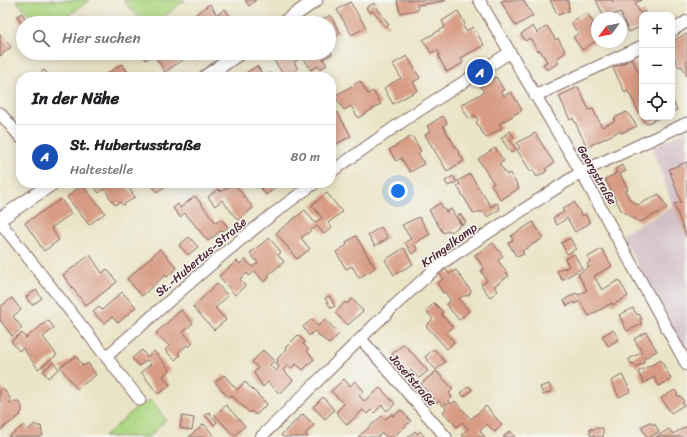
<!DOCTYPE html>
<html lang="de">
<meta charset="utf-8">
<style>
body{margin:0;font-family:Sriracha,sans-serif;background:#f6f6f6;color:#202124}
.controls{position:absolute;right:12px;top:12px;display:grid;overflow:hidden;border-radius:8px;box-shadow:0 2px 10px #0003}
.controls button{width:36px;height:36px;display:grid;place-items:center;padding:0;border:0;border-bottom:1px solid #e0e0e0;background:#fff;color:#202124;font:20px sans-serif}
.compass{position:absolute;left:591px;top:12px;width:36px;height:36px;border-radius:50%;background:#fff;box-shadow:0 2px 10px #0003;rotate:238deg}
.you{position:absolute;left:398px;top:191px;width:14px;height:14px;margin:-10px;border:3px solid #fff;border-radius:50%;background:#1a73e8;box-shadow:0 0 0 6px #1a73e833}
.badge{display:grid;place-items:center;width:26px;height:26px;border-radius:50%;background:#0b8043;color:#fff;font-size:13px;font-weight:700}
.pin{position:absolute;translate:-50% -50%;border:2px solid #fff;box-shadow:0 1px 4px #0006}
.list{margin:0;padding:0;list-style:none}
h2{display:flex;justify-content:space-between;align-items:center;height:52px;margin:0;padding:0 16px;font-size:17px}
h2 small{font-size:13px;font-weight:400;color:#757577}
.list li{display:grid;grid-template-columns:26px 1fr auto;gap:12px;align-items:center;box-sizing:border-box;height:64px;padding:0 16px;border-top:1px solid #e0e0e0}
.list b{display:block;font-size:15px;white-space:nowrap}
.list p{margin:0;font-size:13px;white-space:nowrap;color:#757577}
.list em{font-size:13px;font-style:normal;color:#757577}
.icon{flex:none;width:22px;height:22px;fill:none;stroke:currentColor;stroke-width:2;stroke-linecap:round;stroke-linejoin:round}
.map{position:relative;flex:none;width:687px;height:437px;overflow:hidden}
.search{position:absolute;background:#fff;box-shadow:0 2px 10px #0003;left:16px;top:16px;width:320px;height:44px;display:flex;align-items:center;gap:10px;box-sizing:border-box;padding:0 14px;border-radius:22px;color:#757577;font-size:15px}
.panel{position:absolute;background:#fff;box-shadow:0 2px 10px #0003;left:16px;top:72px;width:320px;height:116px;border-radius:16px}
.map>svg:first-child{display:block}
.industrial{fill:#d2bec5}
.green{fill:#aed782;stroke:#7c7b56}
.building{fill:#d89c84}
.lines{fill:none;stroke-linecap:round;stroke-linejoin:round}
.minor-casing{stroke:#826461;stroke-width:13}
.tertiary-casing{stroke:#826461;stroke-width:15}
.minor{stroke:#fff;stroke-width:11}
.tertiary{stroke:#fff;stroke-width:13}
.labels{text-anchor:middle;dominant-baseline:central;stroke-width:3;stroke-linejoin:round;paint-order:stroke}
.street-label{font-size:12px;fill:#4a1f2b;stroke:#f6f6f2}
</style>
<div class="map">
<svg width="687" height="437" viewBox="0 0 687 437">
<rect width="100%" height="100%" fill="#f6f6f2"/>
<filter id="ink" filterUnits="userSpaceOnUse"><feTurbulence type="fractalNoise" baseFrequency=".025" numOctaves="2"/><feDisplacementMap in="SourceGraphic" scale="8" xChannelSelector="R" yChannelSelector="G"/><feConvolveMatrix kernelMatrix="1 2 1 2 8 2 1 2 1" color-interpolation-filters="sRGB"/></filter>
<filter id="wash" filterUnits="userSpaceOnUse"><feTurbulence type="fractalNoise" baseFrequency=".012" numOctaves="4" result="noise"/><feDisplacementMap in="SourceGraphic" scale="16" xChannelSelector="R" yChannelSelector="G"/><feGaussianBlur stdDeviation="0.9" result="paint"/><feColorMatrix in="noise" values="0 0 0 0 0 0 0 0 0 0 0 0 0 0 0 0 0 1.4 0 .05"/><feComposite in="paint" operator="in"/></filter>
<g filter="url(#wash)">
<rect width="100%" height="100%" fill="#eae4c6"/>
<path class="industrial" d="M 687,131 L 687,356 L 621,234 L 673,207 L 653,147 Z"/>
<path class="green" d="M 16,0 L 90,0 L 58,23 L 48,23 L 29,14 Z
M 123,0 L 185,0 L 156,23 L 143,23 Z
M 151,400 L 166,420 L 149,437 L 104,437 L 137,407 Z"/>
<g id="blocks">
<path class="building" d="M 245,0 L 256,0 L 249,6 Z
M 397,0 L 445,0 L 445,1 L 417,5 L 418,10 L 400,13 Z
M 503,0 L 523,0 L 533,16 L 516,26 L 501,2 Z
M 550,0 L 568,0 L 569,11 L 558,15 Z
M 596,0 L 612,0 L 613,2 L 616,0 L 642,0 L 635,3 L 640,13 L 644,11 L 646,15 L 642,15 L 642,26 L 629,32 L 620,12 L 605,18 Z
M 350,2 L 366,27 L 352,35 L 337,10 Z
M 374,3 L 389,25 L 386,27 L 373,11 L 370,13 L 366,8 Z
M 210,4 L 217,15 L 225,9 L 235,23 L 202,23 L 196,14 Z
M 458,11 L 465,24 L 463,26 L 466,31 L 473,27 L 484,45 L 461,58 L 463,63 L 447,72 L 438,56 L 440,55 L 437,50 L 431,53 L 423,40 L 445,27 L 442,21 Z
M 22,13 L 26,20 L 21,23 L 17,16 Z
M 587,13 L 594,24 L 591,26 L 597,36 L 597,40 L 582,50 L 573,37 L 578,34 L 571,22 Z
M 330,15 L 340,33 L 329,39 L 329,23 L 317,23 Z
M 533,26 L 537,33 L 547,26 L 556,40 L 558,38 L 566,52 L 556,59 L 559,63 L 547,70 L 543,64 L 547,62 L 540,50 L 538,51 L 530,38 L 525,41 L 521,34 Z
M 0,34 L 11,47 L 0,56 Z
M 686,34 L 687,36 L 687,76 L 682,66 L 679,67 L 672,53 L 672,41 Z
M 329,49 L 332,54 L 323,59 L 327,65 L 320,69 L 318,66 L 311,70 L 303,57 L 294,62 L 298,69 L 285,77 L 271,56 L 276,53 L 310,53 L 313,58 L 318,55 L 317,53 L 329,53 Z
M 142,53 L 152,53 L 153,55 L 146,60 Z
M 153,53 L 180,53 L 184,59 L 165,72 Z
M 407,56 L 420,78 L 413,82 L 418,90 L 393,104 L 384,88 L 401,78 L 393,64 Z
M 632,59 L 642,79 L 642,117 L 661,117 L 646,124 L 640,114 L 628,91 L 625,93 L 613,68 Z
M 122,64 L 131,77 L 102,77 Z
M 257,66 L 264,77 L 241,77 L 241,76 Z
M 44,70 L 50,77 L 35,77 Z
M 271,73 L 273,77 L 265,77 Z
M 496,77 L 504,90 L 501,91 L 504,96 L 511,92 L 522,110 L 499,124 L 502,128 L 486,138 L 476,122 L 478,120 L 475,115 L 469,119 L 461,105 L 484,92 L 480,86 Z
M 360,81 L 368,94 L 373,91 L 381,104 L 358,118 L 351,106 L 344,110 L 335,96 Z
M 578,87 L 589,110 L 593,109 L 602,127 L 615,121 L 614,118 L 627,112 L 637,126 L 621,133 L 620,131 L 587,147 L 573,118 L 570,120 L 559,96 Z
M 672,99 L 677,110 L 672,112 Z
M 337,112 L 351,136 L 331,147 L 331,116 Z
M 443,116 L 447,123 L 443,126 L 464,161 L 447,171 L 425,135 L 430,131 L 427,126 Z
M 510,131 L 514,138 L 510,140 L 516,149 L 511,153 L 501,138 Z
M 535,133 L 554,163 L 545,169 L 547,171 L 537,177 L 533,170 L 531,172 L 517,150 L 520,148 L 517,143 Z
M 412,136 L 421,151 L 418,153 L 424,164 L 410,172 L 401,158 L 396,161 L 389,150 Z
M 495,148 L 504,161 L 499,164 L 507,175 L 510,173 L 519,188 L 501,200 L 491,185 L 494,184 L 478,159 Z
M 687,162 L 687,238 L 674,204 L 681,202 L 669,169 Z
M 622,165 L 626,171 L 620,174 L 628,190 L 625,191 L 630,200 L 638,205 L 659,194 L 667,208 L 640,222 L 621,210 L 605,179 L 617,173 L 615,169 Z
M 470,174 L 491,207 L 497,203 L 500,209 L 487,217 L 484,211 L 481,213 L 479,211 L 474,214 L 457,186 L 460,184 L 458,181 Z
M 453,176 L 457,182 L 448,186 L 445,181 Z
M 91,183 L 99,183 L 103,187 L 108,184 L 107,183 L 125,183 L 135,197 L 123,205 L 120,202 L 115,205 L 104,189 L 99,193 Z
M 151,183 L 170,183 L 157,192 Z
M 234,183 L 253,208 L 238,220 L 222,200 L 215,206 L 208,197 L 218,189 L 221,192 Z
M 252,183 L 271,183 L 275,188 L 266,195 L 259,185 L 256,188 Z
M 82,185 L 105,213 L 89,225 L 67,197 Z
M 327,193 L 342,212 L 328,223 L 332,228 L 324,234 L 317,226 L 301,238 L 310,249 L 297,259 L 276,233 L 305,210 L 315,223 L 322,218 L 312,205 Z
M 195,196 L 216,223 L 221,219 L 228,227 L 223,231 L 222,230 L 208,241 L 185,213 L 180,217 L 173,208 L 178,204 L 180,208 Z
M 61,199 L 71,214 L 51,228 L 59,240 L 44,251 L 25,223 Z
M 574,202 L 582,216 L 585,214 L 590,223 L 575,232 L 567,218 L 557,225 L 553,218 L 564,212 L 562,209 Z
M 440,203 L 446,212 L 451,209 L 461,225 L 451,232 L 449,230 L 443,233 L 429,210 Z
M 460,214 L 466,222 L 462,225 L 457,216 Z
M 419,217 L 430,234 L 414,244 L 418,250 L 412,254 L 405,242 L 411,239 L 402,225 Z
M 533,222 L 543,238 L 522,251 L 524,254 L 517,257 L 508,243 L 513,240 L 511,236 Z
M 381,227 L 388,238 L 375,246 L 368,235 Z
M 356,236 L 375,268 L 359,278 L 352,266 L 346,269 L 336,252 L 347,245 L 346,242 Z
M 189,237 L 198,247 L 188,255 L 179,245 Z
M 269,238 L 281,252 L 278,255 L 284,262 L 268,275 L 270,277 L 264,282 L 255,271 L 249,276 L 247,273 L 240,279 L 245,286 L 235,295 L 219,276 L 237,261 L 240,264 L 245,259 L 252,267 L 258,263 L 250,253 Z
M 570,238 L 576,249 L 567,254 L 561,243 Z
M 493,243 L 503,256 L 498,260 L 509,276 L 494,286 L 498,291 L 490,297 L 481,285 L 487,281 L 481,271 L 484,269 L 475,255 Z
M 404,248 L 413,264 L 394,275 L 385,260 Z
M 160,249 L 177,268 L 167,277 L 165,275 L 142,296 L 127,279 Z
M 602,249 L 612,266 L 594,276 L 602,290 L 619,280 L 628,296 L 613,305 L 612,303 L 589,316 L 580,301 L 575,304 L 574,302 L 567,306 L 564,300 L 576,293 L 579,295 L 587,290 L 578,274 L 589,267 L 587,264 L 590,262 L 588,257 Z
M 574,254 L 582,268 L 562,280 L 557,271 L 564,267 L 565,269 L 569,266 L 565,259 Z
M 90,255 L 102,273 L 107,269 L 117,282 L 86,306 L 63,275 Z
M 446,269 L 449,274 L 456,270 L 471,291 L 469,295 L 466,296 L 462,296 L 459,299 L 469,311 L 459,320 L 446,304 L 451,301 L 445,292 L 443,293 L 437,283 L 443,279 L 439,273 Z
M 217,284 L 228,296 L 215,308 L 226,320 L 214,330 L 193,307 Z
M 36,290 L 42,298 L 32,305 L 26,297 Z
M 122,292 L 136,307 L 118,323 L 112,317 L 104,324 L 93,312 L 99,307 L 102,310 Z
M 329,296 L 335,306 L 331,308 L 325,298 Z
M 12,298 L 21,310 L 13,316 L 22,328 L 12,336 L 0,320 L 0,305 L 1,306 Z
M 352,299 L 363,311 L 348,325 L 335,313 L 345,302 L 347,304 Z
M 434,303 L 443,312 L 441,314 L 453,327 L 446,333 L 454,342 L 447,349 L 426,326 L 433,319 L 426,311 Z
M 633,308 L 637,315 L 639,314 L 642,319 L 640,320 L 642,324 L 627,331 L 619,315 Z
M 181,310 L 193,323 L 183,332 L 193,343 L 189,347 L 187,345 L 178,353 L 180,355 L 175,360 L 165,350 L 169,346 L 156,333 Z
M 312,319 L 318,326 L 325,319 L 339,334 L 329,344 L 314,331 L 309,336 L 303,327 Z
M 48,320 L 54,328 L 43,337 L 57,355 L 38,369 L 23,348 L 19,351 L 11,341 L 22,333 L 26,338 Z
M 613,330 L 619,339 L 608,346 L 602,336 Z
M 646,332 L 657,351 L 643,359 L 645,362 L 636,367 L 633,363 L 631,364 L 629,359 L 642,352 L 634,339 Z
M 298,335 L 305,342 L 303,344 L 308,349 L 307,351 L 314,359 L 303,370 L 296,364 L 291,369 L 288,365 L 283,370 L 293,380 L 280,394 L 268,382 L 263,387 L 254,373 L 258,368 L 252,362 L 263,350 L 274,361 L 270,365 L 276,371 L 279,367 L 276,363 L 278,361 L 277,359 L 287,349 L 285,348 Z
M 404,344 L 428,371 L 419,378 L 411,370 L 409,372 L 392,354 Z
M 434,349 L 445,362 L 436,370 L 425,357 Z
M 142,350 L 147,357 L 154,351 L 170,370 L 163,376 L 170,385 L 158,394 L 141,372 L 151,364 L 147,360 L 139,366 L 132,358 Z
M 76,356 L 83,366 L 88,363 L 96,375 L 77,389 L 60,367 Z
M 661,360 L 671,379 L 659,386 L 654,377 L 644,383 L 638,372 Z
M 53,362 L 59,369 L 48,378 L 43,371 Z
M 436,371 L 453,389 L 449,393 L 452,397 L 443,406 L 439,401 L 437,403 L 421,384 Z
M 224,375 L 237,390 L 245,382 L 267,404 L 256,415 L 251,411 L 250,413 L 231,395 L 229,398 L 215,382 Z
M 622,375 L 631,391 L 619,397 L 611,381 Z
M 344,379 L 350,386 L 355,381 L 364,391 L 359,395 L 364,401 L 380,388 L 395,404 L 387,411 L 382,405 L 374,413 L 371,410 L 367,414 L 363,410 L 347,425 L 336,412 L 344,404 L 331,391 Z
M 549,384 L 552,391 L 543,395 L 540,387 Z
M 469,386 L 472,390 L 464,397 L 461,393 Z
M 3,388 L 10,398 L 9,401 L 11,404 L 14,402 L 19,402 L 22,406 L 22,412 L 20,414 L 21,415 L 0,430 L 0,390 Z
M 675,390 L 679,397 L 681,396 L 684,402 L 682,403 L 684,405 L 671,413 L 661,398 Z
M 323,397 L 334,410 L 325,419 L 313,407 Z
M 455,401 L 471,419 L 486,406 L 502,425 L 495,432 L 487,424 L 480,431 L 485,437 L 464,437 L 461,435 L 468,429 L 462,422 L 457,427 L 443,412 L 446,409 L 445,407 L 450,402 L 451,404 Z
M 226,405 L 245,426 L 234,436 L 215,415 Z
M 401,410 L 411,421 L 393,437 L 386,437 L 382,433 L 377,437 L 358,437 L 382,416 L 385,419 L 392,414 L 393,416 Z
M 209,412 L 217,422 L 214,425 L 205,415 Z
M 303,414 L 314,425 L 305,434 L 308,437 L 283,437 L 281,435 Z
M 182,416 L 194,418 L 192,430 L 180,428 Z
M 650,422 L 652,425 L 654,423 L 659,432 L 651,437 L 647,437 L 641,427 Z
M 35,424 L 37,426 L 41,426 L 42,432 L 43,435 L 40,437 L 8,437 L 24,425 L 28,430 Z
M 204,424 L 215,437 L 189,437 Z
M 687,426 L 687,437 L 656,437 L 669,429 L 673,434 Z
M 595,428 L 603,428 L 603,437 L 594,437 L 594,435 L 590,435 L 590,429 L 595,429 Z
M 415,431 L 417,434 L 420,431 L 425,437 L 408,437 Z
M 510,431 L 515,437 L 503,437 Z"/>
</g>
</g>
<g filter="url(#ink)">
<use href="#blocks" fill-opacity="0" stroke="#826461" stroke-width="1"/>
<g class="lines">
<defs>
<path id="minor" d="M 479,0 L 581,172 L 687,365
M 672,31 L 687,21
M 535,96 L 642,46
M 0,113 L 21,138
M 331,172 L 409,117 L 509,53
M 0,222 L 140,400
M 361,339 L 446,437
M 107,356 C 175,296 241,235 315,183
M 261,437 C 321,379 379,317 442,263 L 581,172 L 687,123"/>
<path id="tertiary" d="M 283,23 L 316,0
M 205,77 L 240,53
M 0,219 L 53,183"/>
</defs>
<use href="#minor" class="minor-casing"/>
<use href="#tertiary" class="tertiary-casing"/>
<use href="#minor" class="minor"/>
<use href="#tertiary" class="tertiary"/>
</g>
</g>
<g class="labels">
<g class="street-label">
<text transform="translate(597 175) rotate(60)">Georgstraße</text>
<text transform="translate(449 245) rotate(-36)">Kringelkamp</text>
<text transform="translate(201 257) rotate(-40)">St.-Hubertus-Straße</text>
<text transform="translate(413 380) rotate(49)">Josefstraße</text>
</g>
</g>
</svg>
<div class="controls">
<button>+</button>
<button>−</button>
<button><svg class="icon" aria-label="locate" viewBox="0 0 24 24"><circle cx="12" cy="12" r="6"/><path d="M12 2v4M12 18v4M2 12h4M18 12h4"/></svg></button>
</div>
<svg class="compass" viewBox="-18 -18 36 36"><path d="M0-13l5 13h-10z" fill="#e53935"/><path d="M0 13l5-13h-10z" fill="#757577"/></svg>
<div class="you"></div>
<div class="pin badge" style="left:480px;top:72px;background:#1a4fb4">A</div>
<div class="search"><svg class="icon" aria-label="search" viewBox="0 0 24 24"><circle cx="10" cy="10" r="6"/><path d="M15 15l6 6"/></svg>Hier suchen</div>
<section class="panel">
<h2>In der Nähe<small></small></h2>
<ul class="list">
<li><span class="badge" style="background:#1a4fb4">A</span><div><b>St. Hubertusstraße</b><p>Haltestelle</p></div><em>80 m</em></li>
</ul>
</section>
</div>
